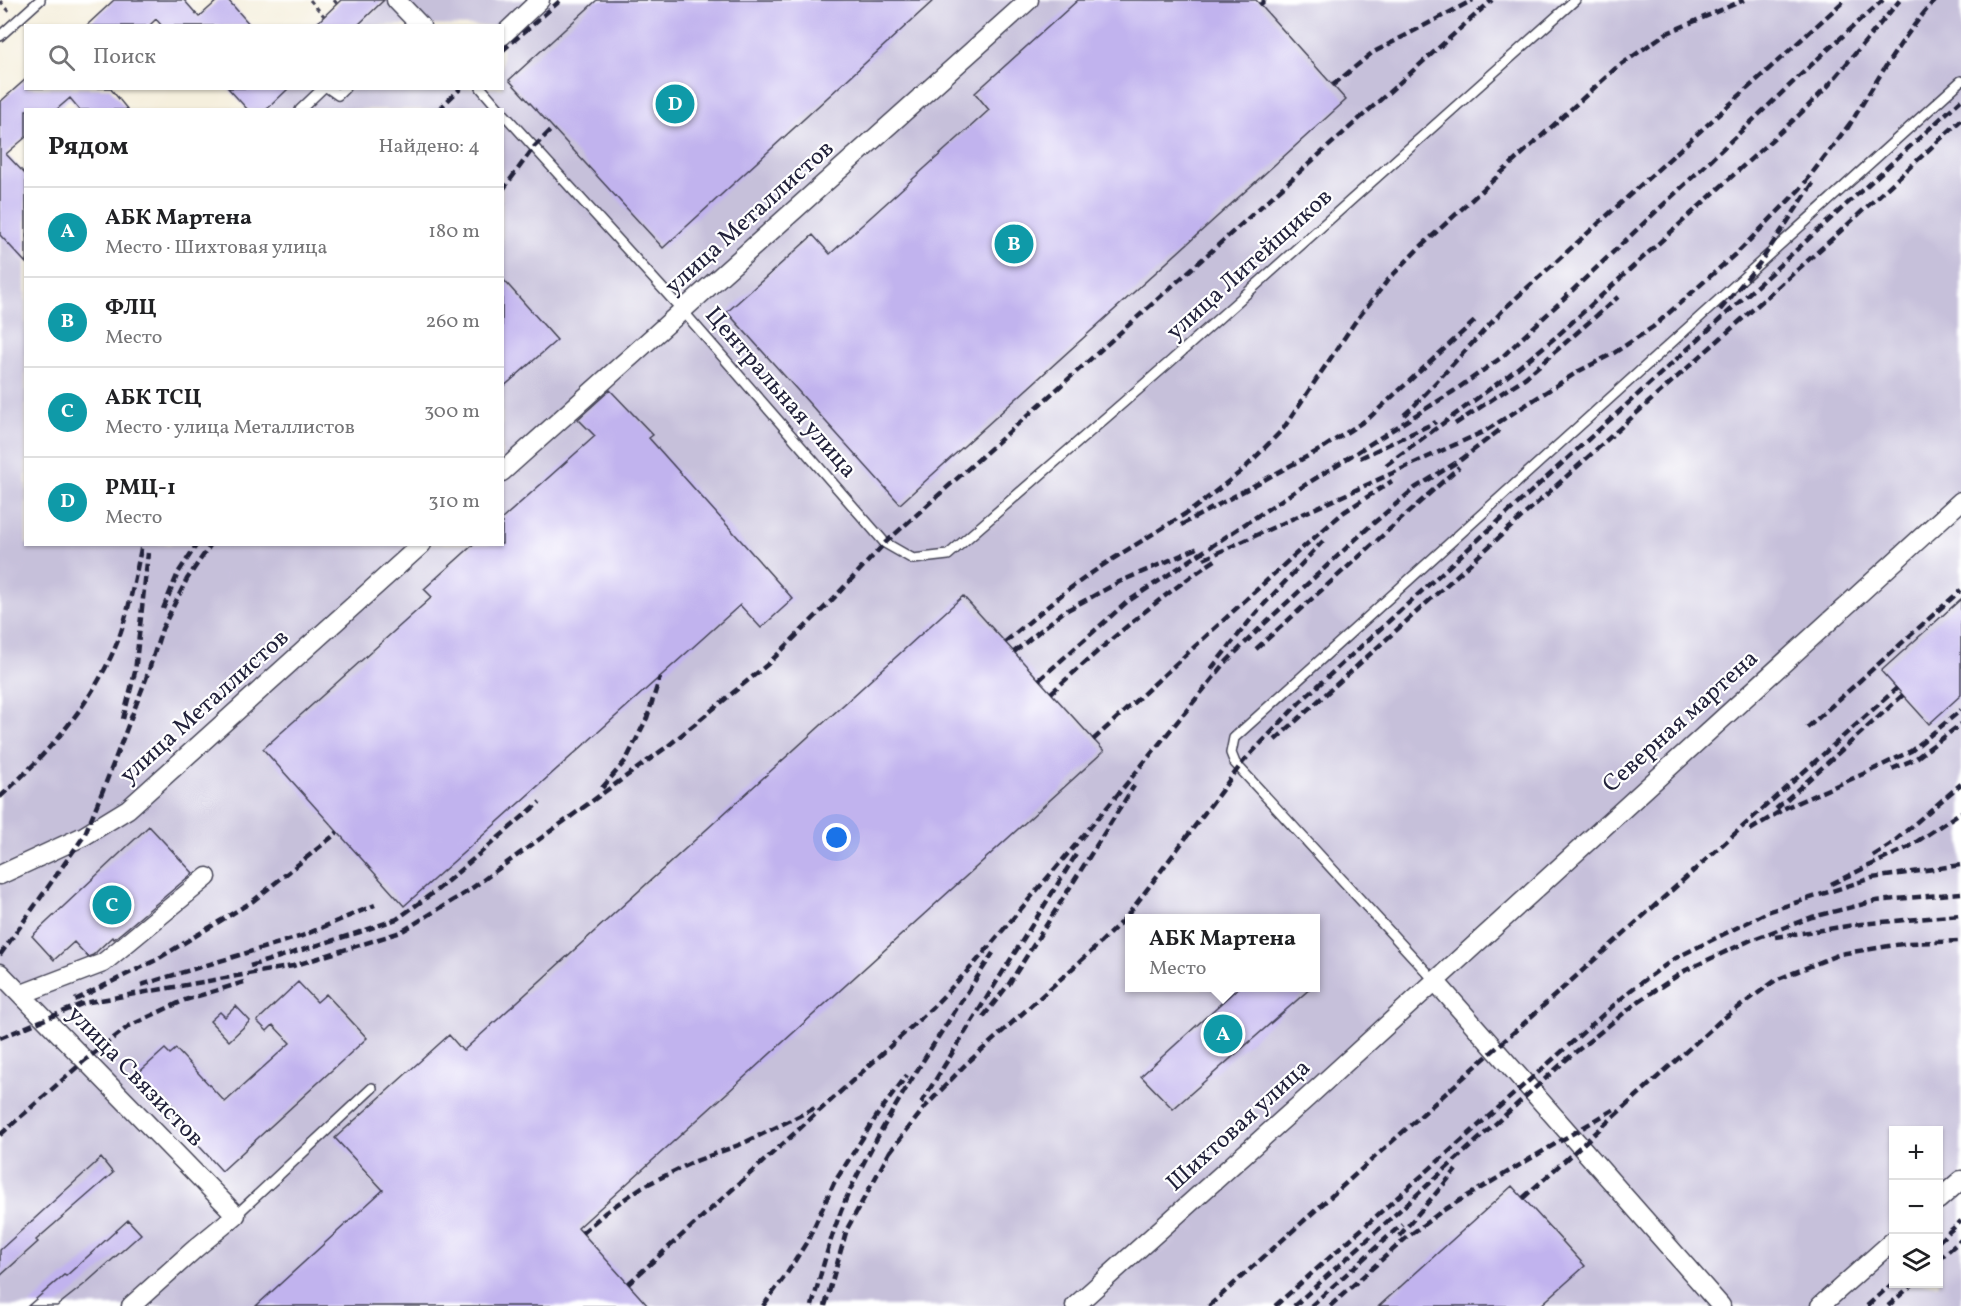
<!DOCTYPE html>
<html lang="ru">
<meta charset="utf-8">
<style>
body{margin:0;font-family:Vollkorn,serif;background:#f6f6f6;color:#202124}
.controls{position:absolute;right:18px;bottom:18px;display:grid;overflow:hidden;border-radius:0px;box-shadow:0 2px 4px #0004}
.controls button{width:54px;height:54px;display:grid;place-items:center;padding:0;border:0;border-bottom:2px solid #e0e0e0;background:#fff;color:#202124;font:30px sans-serif}
.you{position:absolute;left:837px;top:838px;width:21px;height:21px;margin:-15px;border:4px solid #fff;border-radius:50%;background:#1a73e8;box-shadow:0 0 0 9px #1a73e833}
.badge{display:grid;place-items:center;width:39px;height:39px;border-radius:50%;background:#b5179e;color:#fff;font-size:20px;font-weight:700}
.pin{position:absolute;translate:-50% -50%;border:3px solid #fff;box-shadow:0 2px 6px #0006}
.popup{position:absolute;left:1125px;top:914px;width:195px;height:78px;box-sizing:border-box;display:grid;place-content:center;border-radius:0px;background:#fff;filter:drop-shadow(0 2px 4px #0005);font-size:20px;white-space:nowrap;color:#757577}
.popup b{font-size:22px;color:#202124}
.popup::after{content:'';position:absolute;left:50%;top:100%;margin-left:-12px;border:12px solid transparent;border-top-color:#fff}
.list{margin:0;padding:0;list-style:none}
h2{display:flex;justify-content:space-between;align-items:center;height:78px;margin:0;padding:0 24px;font-size:26px}
h2 small{font-size:20px;font-weight:400;color:#757577}
.list li{display:grid;grid-template-columns:39px 1fr auto;gap:18px;align-items:center;box-sizing:border-box;height:90px;padding:0 24px;border-top:2px solid #e0e0e0}
.list b{display:block;font-size:22px;white-space:nowrap}
.list p{margin:0;font-size:20px;white-space:nowrap;color:#757577}
.list em{font-size:20px;font-style:normal;color:#757577}
.icon{flex:none;width:33px;height:33px;fill:none;stroke:currentColor;stroke-width:2;stroke-linecap:round;stroke-linejoin:round}
.map{position:relative;flex:none;width:1961px;height:1306px;overflow:hidden}
.search{position:absolute;background:#fff;box-shadow:0 2px 4px #0004;left:24px;top:24px;width:480px;height:66px;display:flex;align-items:center;gap:15px;box-sizing:border-box;padding:0 21px;border-radius:0px;color:#757577;font-size:22px}
.panel{position:absolute;background:#fff;box-shadow:0 2px 4px #0004;left:24px;top:108px;width:480px;height:438px;border-radius:0px}
.map>svg:first-child{display:block}
.industrial{fill:#c6c0da;fill-rule:evenodd}
.building{fill:#c1b3ee}
.lines{fill:none;stroke-linecap:round;stroke-linejoin:round}
.service-casing{stroke:#424153;stroke-width:12}
.minor-casing{stroke:#424153;stroke-width:21}
.path{stroke:#424153;stroke-width:3;stroke-dasharray:4.5 4.5;stroke-linecap:butt}
.service{stroke:#fff;stroke-width:9}
.minor{stroke:#fff;stroke-width:18}
.rail{stroke:#22223b;stroke-width:4.5;stroke-dasharray:9 4.5;stroke-linecap:butt}
.labels{text-anchor:middle;dominant-baseline:central;stroke-width:4.5;stroke-linejoin:round;paint-order:stroke}
.street-label{font-size:24px;fill:#22223b;stroke:#fff}
</style>
<div class="map">
<svg width="1961" height="1306" viewBox="0 0 1961 1306">
<rect width="100%" height="100%" fill="#fff"/>
<filter id="ink" filterUnits="userSpaceOnUse"><feTurbulence type="fractalNoise" baseFrequency=".0167" numOctaves="2"/><feDisplacementMap in="SourceGraphic" scale="12" xChannelSelector="R" yChannelSelector="G"/><feConvolveMatrix kernelMatrix="1 2 1 2 8 2 1 2 1" color-interpolation-filters="sRGB"/></filter>
<filter id="wash" filterUnits="userSpaceOnUse"><feTurbulence type="fractalNoise" baseFrequency=".008" numOctaves="4" result="noise"/><feDisplacementMap in="SourceGraphic" scale="24" xChannelSelector="R" yChannelSelector="G"/><feGaussianBlur stdDeviation="1.35" result="paint"/><feColorMatrix in="noise" values="0 0 0 0 0 0 0 0 0 0 0 0 0 0 0 0 0 1.4 0 .05"/><feComposite in="paint" operator="in"/></filter>
<g filter="url(#wash)">
<rect width="100%" height="100%" fill="#f5efdd"/>
<path class="industrial" d="M 387,0 L 1961,0 L 1961,1306 L 0,1306 L 0,235 L 25,263 L 26,544 L 502,544 L 502,110 L 266,109 L 289,89 L 502,88 L 502,26 L 359,25 ZM 1130,918 L 1316,918 L 1316,988 L 1130,988 ZM 1894,1130 L 1938,1130 L 1938,1284 L 1894,1284 Z"/>
<g id="blocks">
<path class="building" d="M 114,0 L 184,0 L 199,17 L 218,0 L 228,0 L 251,26 L 162,26 L 156,19 L 149,26 L 86,26 Z
M 341,0 L 384,0 L 357,26 L 314,26 Z
M 597,0 L 934,0 L 663,248 L 509,80 Z
M 1078,0 L 1256,0 L 1346,100 L 900,504 L 727,312 L 813,235 L 830,254 L 989,110 L 975,93 Z
M 26,79 L 26,88 L 110,88 L 128,110 L 80,110 L 70,98 L 56,110 L 26,110 L 26,137 L 6,154 L 26,175 L 26,263 L 0,235 L 0,102 Z
M 228,88 L 289,88 L 266,110 L 248,110 Z
M 502,278 L 557,340 L 502,388 Z
M 610,390 L 653,435 L 649,438 L 793,599 L 761,628 L 740,605 L 404,906 L 263,749 L 432,597 L 424,589 L 474,544 L 502,544 L 502,519 L 595,436 L 578,419 Z
M 963,596 L 1104,751 L 578,1228 L 648,1306 L 256,1306 L 383,1190 L 335,1138 L 449,1035 L 463,1051 Z
M 1961,599 L 1961,695 L 1929,724 L 1881,671 Z
M 149,826 L 193,873 L 114,939 L 112,937 L 93,955 L 88,957 L 74,942 L 54,960 L 32,936 Z
M 298,982 L 317,1002 L 326,994 L 367,1038 L 222,1171 L 189,1135 L 194,1130 L 163,1095 L 158,1100 L 136,1075 L 165,1049 L 170,1054 L 176,1049 L 225,1102 L 290,1043 L 273,1025 L 267,1031 L 257,1021 Z
M 1239,987 L 1312,987 L 1173,1109 L 1141,1076 Z
M 236,1006 L 250,1021 L 229,1041 L 210,1021 L 220,1012 L 225,1017 Z
M 101,1158 L 113,1173 L 36,1240 L 38,1242 L 0,1276 L 0,1250 Z
M 1512,1186 L 1585,1266 L 1540,1306 L 1379,1306 Z
M 128,1220 L 141,1234 L 86,1283 L 57,1306 L 28,1306 L 64,1275 L 66,1276 Z"/>
</g>
</g>
<g filter="url(#ink)">
<use href="#blocks" fill-opacity="0" stroke="#424153" stroke-width="1.5"/>
<g class="lines">
<defs>
<path id="service" d="M 0,36 L 40,0
M 328,88 L 338,95 L 345,88
M 481,88 L 500,110
M 300,110 L 323,88
M 502,112 L 682,310 L 885,543 L 913,559 L 948,555 L 1171,361 L 1575,0
M 1435,981 L 1235,763 L 1231,753 L 1234,738 L 1961,81
M 236,1215 L 372,1088"/>
<path id="minor" d="M 396,0 L 421,26
M 502,36 L 540,0
M 502,472 L 1029,0
M 0,875 L 84,836 L 128,809 L 422,544
M 0,973 L 236,1215 L 196,1248 L 131,1306
M 1435,981 L 1721,1306
M 22,994 L 103,963 L 207,877
M 1938,1200 L 1961,1180
M 1075,1306 L 1307,1098 L 1961,501
M 1820,1306 L 1894,1240"/>
</defs>
<use href="#service" class="service-casing"/>
<use href="#minor" class="minor-casing"/>
<path class="path" d="M 310,0 L 324,16
M 334,0 L 337,4
M 0,1 L 9,11"/>
<use href="#service" class="service"/>
<use href="#minor" class="minor"/>
<path class="rail" d="M 1260,5 L 1265,0
M 502,51 L 561,0
M 1333,85 L 1372,53 L 1473,0
M 438,110 L 461,88
M 1847,129 C 1875,84 1900,39 1935,0
M 502,191 L 534,147 L 553,128
M 1720,310 L 1759,264 L 1814,182
M 1404,415 L 1413,407 L 1505,308 L 1845,0
M 1455,424 L 1526,377 L 1618,297
M 1360,458 L 1436,422
M 1386,465 L 1509,375 L 1556,337 L 1798,116 L 1828,86 L 1900,0
M 1181,525 L 1321,449 L 1369,418 L 1478,318
M 1204,559 L 1485,431 L 1579,371 L 1614,353 L 1653,327 L 1741,249 L 1800,189 L 1851,122
M 163,609 L 178,573 L 197,544
M 1005,642 L 1065,592 L 1103,565 L 1193,509 L 1243,470 L 1283,429 L 1355,322 L 1388,280 L 1419,248 L 1616,68 L 1665,34 L 1744,0
M 1256,649 L 1459,467
M 1014,652 L 1062,613 L 1119,582 L 1198,548
M 1211,669 L 1255,614 L 1323,541
M 1039,680 L 1127,602 L 1286,497 L 1454,391 L 1502,357 L 1825,52 L 1883,0
M 1051,693 C 1104,645 1157,598 1217,559
M 123,719 L 135,672 L 148,553
M 1807,728 L 1961,590
M 1093,740 L 1300,550 L 1344,512 L 1392,481
M 1275,740 L 1640,410 L 1832,239 L 1961,120
M 1892,769 L 1915,759 L 1961,724
M 602,788 L 626,760 L 647,718 L 660,677
M 0,797 C 48,753 92,704 117,643 C 129,612 135,577 142,544
M 1776,809 L 1903,695
M 1750,830 L 1787,807 L 1870,771 L 1911,751 L 1961,710
M 1873,856 L 1890,845 L 1961,784
M 1831,884 L 1909,847 L 1961,812
M 1775,937 L 1861,924 L 1961,915
M 0,955 L 84,836 L 105,785 L 146,679 L 162,629 L 187,579 L 211,544
M 250,966 L 360,932 L 397,919 L 437,890 L 540,802
M 141,985 L 302,936 L 375,905
M 75,1000 L 156,960 L 253,901 L 338,832
M 983,1017 L 1009,984 L 1134,786
M 0,1038 L 84,1003 L 293,966 L 401,932 L 468,891 L 668,746 L 768,664 L 833,599 L 885,543 L 1492,0
M 921,1103 L 1077,853
M 0,1135 L 84,1061 L 129,1026 L 185,1000 L 244,982
M 889,1153 L 925,1107 L 964,1066 L 1094,949 L 1127,916 L 1243,762 L 1300,702 L 1961,100
M 1523,1198 L 1720,1021 L 1776,980 L 1840,954 L 1908,943 L 1961,941
M 582,1233 L 606,1212 L 642,1187 L 693,1162 L 744,1143 L 817,1107
M 1399,1236 L 1456,1170
M 1938,1242 L 1961,1221
M 1938,1260 L 1961,1240
M 628,1284 L 871,1064 L 933,1007 L 975,963 L 1105,810 L 1227,661 L 1266,622 L 1369,527 L 1415,488 L 1462,459 L 1501,429
M 763,1306 L 786,1275 L 808,1240 L 834,1183 L 878,1114 L 907,1075
M 812,1306 C 823,1266 833,1226 851,1188 C 890,1108 944,1028 993,953
M 825,1306 L 847,1229 L 892,1148
M 1209,1306 L 1897,688
M 1275,1306 L 1631,990 L 1674,959 L 1770,911 L 1872,878 L 1961,865
M 1294,1306 L 1567,1059 L 1639,1001 L 1686,970 L 1751,940 L 1812,917 L 1876,901 L 1961,893
M 1311,1306 L 1402,1224
M 1330,1306 L 1406,1238 L 1442,1211 L 1616,1108
M 1867,1306 L 1894,1282
M 1888,1306 L 1913,1284"/>
</g>
</g>
<g class="labels">
<g class="street-label">
<text transform="translate(750 218) rotate(-42)">улица Металлистов</text>
<text transform="translate(1250 265) rotate(-42)">улица Литейщиков</text>
<text transform="translate(780 393) rotate(49)">Центральная улица</text>
<text transform="translate(205 707) rotate(-42)">улица Металлистов</text>
<text transform="translate(1681 722) rotate(-42)">Северная мартена</text>
<text transform="translate(135 1077) rotate(46)">улица Связистов</text>
<text transform="translate(1239 1126) rotate(-42)">Шихтовая улица</text>
</g>
</g>
</svg>
<div class="controls">
<button>+</button>
<button>−</button>
<button><svg class="icon" aria-label="layers" viewBox="0 0 24 24"><path d="M12 4l9 5-9 5-9-5zM3 14l9 5 9-5"/></svg></button>
</div>
<div class="you"></div>
<div class="pin badge" style="left:1223px;top:1034px;background:#0f9aa8">A</div>
<div class="popup"><b>АБК Мартена</b>Место</div>
<div class="pin badge" style="left:1014px;top:244px;background:#0f9aa8">B</div>
<div class="pin badge" style="left:112px;top:905px;background:#0f9aa8">C</div>
<div class="pin badge" style="left:675px;top:104px;background:#0f9aa8">D</div>
<div class="search"><svg class="icon" aria-label="search" viewBox="0 0 24 24"><circle cx="10" cy="10" r="6"/><path d="M15 15l6 6"/></svg>Поиск</div>
<section class="panel">
<h2>Рядом<small>Найдено: 4</small></h2>
<ul class="list">
<li><span class="badge" style="background:#0f9aa8">A</span><div><b>АБК Мартена</b><p>Место · Шихтовая улица</p></div><em>180 m</em></li>
<li><span class="badge" style="background:#0f9aa8">B</span><div><b>ФЛЦ</b><p>Место</p></div><em>260 m</em></li>
<li><span class="badge" style="background:#0f9aa8">C</span><div><b>АБК ТСЦ</b><p>Место · улица Металлистов</p></div><em>300 m</em></li>
<li><span class="badge" style="background:#0f9aa8">D</span><div><b>РМЦ-1</b><p>Место</p></div><em>310 m</em></li>
</ul>
</section>
</div>
